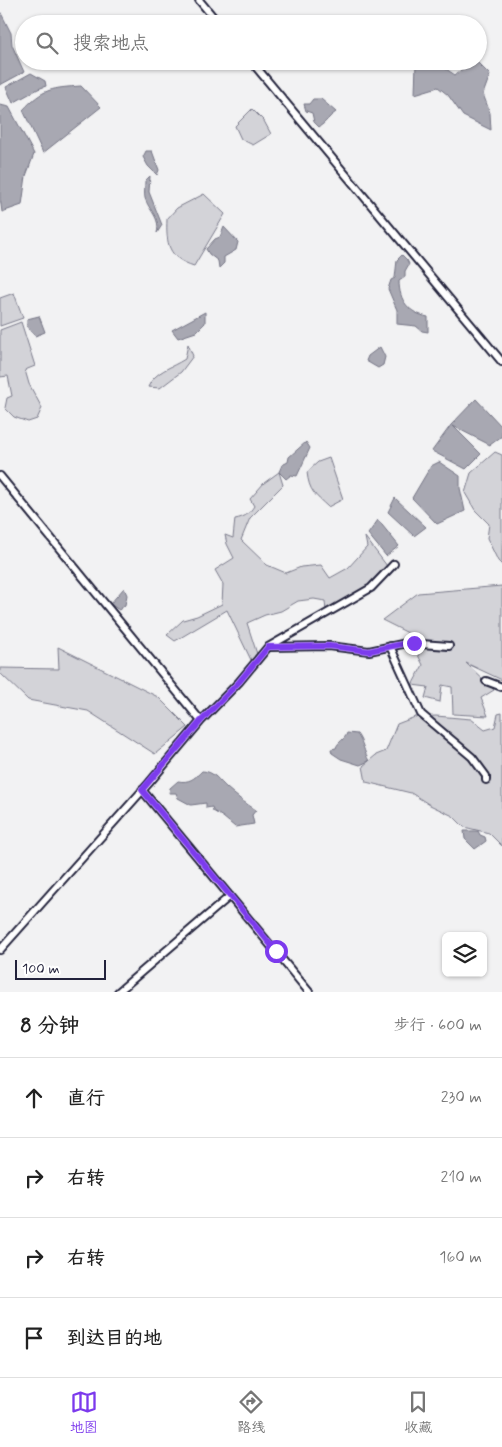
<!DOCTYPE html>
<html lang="zh">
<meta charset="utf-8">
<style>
body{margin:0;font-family:Mynerve,"LXGW WenKai TC",sans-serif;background:#f2f2f2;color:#222}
.controls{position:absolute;right:15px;bottom:15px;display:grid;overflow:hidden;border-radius:8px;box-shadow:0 1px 4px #0004}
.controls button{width:45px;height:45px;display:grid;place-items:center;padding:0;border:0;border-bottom:1px solid #e0e0e0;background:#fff;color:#222;font:25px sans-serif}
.scale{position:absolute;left:15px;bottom:12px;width:91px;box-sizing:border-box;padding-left:5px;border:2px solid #22223b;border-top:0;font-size:14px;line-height:18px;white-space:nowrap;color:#22223b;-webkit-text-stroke:4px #fff;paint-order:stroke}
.stop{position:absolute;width:15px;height:15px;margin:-11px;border:4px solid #7c3aed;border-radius:50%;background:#fff}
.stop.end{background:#7c3aed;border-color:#fff;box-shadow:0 1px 5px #0008}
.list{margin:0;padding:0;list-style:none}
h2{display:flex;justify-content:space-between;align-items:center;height:65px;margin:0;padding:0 20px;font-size:21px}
h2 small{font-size:16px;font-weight:400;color:#767676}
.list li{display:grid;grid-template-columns:32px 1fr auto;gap:15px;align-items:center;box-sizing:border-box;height:80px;padding:0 20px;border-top:1px solid #e0e0e0}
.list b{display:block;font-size:19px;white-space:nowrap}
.list em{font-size:16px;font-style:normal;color:#767676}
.icon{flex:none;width:28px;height:28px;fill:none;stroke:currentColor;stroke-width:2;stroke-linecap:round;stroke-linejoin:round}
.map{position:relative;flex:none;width:502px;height:992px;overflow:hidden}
.search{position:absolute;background:#fff;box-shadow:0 1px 4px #0004;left:15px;right:15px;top:15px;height:55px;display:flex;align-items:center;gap:12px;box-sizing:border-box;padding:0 18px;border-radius:28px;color:#767676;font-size:19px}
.sheet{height:385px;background:#fff}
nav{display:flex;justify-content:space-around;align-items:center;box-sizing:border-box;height:70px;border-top:1px solid #e0e0e0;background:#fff;font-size:14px;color:#767676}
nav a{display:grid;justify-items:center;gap:2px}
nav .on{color:#7c3aed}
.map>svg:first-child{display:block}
.green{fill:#d3d3d8;stroke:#7a7a8a}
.water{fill:#a8a8b2;stroke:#727282}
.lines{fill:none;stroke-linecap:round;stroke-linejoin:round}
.street-casing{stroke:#22223b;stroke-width:10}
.street{stroke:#fff;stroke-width:6}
.route{stroke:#7c3aed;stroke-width:6}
</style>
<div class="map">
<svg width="502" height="992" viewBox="0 0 502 992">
<rect width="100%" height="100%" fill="#f2f2f3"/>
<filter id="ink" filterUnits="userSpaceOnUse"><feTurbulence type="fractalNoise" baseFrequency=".02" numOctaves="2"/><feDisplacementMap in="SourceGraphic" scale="10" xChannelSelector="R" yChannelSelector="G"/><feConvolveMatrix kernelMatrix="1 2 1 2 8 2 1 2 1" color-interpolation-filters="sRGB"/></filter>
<g filter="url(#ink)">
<path class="green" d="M 252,109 L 264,121 L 271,134 L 253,145 L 241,139 L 235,126 Z
M 204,194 L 225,214 L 194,266 C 168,258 166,244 167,219 L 177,208 Z
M 14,293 L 23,318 L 0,326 L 0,298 Z
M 21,322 L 35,366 L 25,370 L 29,384 L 42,408 L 37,419 L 28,422 L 14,417 L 5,408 L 7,398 L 12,396 L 8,376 L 0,377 L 0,330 Z
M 188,344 L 193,356 L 181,372 L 160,388 L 148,387 C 155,371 171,368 185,359 Z
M 495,452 L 502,455 L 502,565 L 498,561 L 487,538 L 489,524 L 475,510 L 465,493 L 471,473 Z
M 329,458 L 343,499 L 328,507 C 315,495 309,491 307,472 L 318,462 Z
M 279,472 L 283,485 L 250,518 L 241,540 L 267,565 L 286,573 L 301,567 L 321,565 L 330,578 L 348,568 L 367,547 L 365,537 L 387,566 L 366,591 L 326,611 L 325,601 L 314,599 L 298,601 L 281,611 L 265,615 L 247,623 L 257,654 L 251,660 L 227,610 L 175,641 L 167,635 L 183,620 L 197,616 L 222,604 L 223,584 L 215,570 L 234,558 L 227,544 L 225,535 L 233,538 L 235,519 C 245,517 249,514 254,506 L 250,499 L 264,483 Z
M 502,586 L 502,680 L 466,663 L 494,690 L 481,698 L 488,716 L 453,714 L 452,687 L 442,685 L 440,702 L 425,698 L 428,687 L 412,685 L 423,665 L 418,655 L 419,646 L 434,646 L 382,620 L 418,593 Z
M 58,647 L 158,697 L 188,727 L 155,754 L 88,711 L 28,700 L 0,673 L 0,668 L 59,669 Z
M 502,713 L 502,846 L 489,833 L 464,827 L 453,816 L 430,805 L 411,793 L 366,782 L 363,766 L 376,755 L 386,751 L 397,724 L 415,717 L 436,716 L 471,719 L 485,730 L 495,727 L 498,714 Z"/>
<path class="water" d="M 0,11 L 11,33 L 12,45 L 24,72 L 0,85 Z
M 472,61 L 476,61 L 490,75 L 483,94 L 490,113 L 491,130 L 463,116 L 448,95 L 438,87 L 415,94 L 416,63 L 440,65 L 455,75 Z
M 31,73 L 45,81 L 46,86 L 38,89 L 13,103 L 6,87 Z
M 81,86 L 101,107 L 43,153 L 23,110 C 43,88 53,88 81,86 Z
M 313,99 L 321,99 L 336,112 C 329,116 326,123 319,127 L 314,122 L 312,113 L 306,111 L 304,104 L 309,104 Z
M 0,105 L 9,107 L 34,154 L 26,176 L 22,205 L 2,212 L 0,198 Z
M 146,151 L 152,151 L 159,170 L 157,175 L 148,166 L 143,157 Z
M 150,176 L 149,192 L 162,225 L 157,233 C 161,218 149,211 145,198 C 144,193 145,187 145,181 Z
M 224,227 L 238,242 L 236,250 L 224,257 L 224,263 L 219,268 L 218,261 L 209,254 L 206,249 L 215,239 L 220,237 Z
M 402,255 L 407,260 L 409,264 L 405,271 L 405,277 L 399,281 C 399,301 409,313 428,317 L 428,332 L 422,331 L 416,326 L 397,324 L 397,310 L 388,289 L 391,280 L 395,278 L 397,260 Z
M 205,312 L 205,323 L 196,332 L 178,338 L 172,330 Z
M 39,316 L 45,332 L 35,336 L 27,327 L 27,319 Z
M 380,347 L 385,357 L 383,365 L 378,368 L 366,361 L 368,356 Z
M 476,399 L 502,427 L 502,436 L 490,445 L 453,426 L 481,454 L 466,469 L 432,451 L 451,425 Z
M 306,442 L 310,448 L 297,476 L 291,475 L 286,479 L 279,472 L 282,465 L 288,462 L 289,457 Z
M 439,462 L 460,476 L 460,488 L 465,511 L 437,524 L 412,498 L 431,466 Z
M 395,498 L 426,527 L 414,536 L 388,512 Z
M 378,520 L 399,546 L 386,556 L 368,534 Z
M 124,588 L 127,595 L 125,605 L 119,610 L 110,604 Z
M 347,733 L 357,734 C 363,742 364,752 369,761 L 360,765 L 341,759 L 332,753 L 331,749 L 336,748 C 338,741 345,740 347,733 Z
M 202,771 C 214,771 219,781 227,788 C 236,796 246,804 256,810 L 252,815 L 254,824 L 235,827 L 223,817 L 213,811 L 212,807 L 206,808 L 206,803 L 191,805 L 178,798 L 176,793 L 169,793 L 170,788 L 178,781 C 189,783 194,779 202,771 Z
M 464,831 L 478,831 L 480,835 L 485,837 L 486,841 L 475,849 L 465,839 Z"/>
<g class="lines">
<defs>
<path id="street" d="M 199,0 L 219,24
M 251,61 L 502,362
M 0,476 L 201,721
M 390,646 L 421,714 L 472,757 L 486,776 L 486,780
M 269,647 L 329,646 L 369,651 L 407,643 L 449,646
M 486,681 L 502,687
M 142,790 L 309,992
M 0,950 L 149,783 L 201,721 L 239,682 L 268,647 L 371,588 L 394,564
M 118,992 L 230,896"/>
</defs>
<use href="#street" class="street-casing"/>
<use href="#street" class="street"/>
</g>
</g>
<g class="lines" filter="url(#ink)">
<path class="route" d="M 276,951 L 142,790 L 201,721 L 239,682 L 268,647 L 329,646 L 369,651 L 407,643 L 414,643"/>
</g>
</svg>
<div class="controls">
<button><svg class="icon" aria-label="layers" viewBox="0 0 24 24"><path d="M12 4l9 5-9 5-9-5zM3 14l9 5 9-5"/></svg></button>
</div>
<div class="scale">100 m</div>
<div class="stop" style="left:276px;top:951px"></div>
<div class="stop end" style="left:414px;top:643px"></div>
<div class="search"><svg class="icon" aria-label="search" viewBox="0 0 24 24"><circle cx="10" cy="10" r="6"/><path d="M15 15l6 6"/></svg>搜索地点</div>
</div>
<section class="sheet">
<h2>8 分钟<small>步行 · 600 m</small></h2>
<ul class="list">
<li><svg class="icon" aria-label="ahead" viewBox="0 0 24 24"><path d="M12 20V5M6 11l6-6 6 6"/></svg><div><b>直行</b></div><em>230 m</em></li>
<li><svg class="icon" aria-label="right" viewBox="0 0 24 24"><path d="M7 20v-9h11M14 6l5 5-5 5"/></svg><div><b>右转</b></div><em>210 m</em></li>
<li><svg class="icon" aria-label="right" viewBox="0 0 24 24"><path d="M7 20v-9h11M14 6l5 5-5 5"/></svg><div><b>右转</b></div><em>160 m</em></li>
<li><svg class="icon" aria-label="arrive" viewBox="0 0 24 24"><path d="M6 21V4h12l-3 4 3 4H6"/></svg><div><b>到达目的地</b></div></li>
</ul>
</section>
<nav>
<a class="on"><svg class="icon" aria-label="map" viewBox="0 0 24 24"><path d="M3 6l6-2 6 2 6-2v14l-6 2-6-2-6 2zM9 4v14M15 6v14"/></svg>地图</a>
<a><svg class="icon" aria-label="directions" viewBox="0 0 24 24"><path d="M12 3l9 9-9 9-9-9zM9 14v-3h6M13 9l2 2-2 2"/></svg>路线</a>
<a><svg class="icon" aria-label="saved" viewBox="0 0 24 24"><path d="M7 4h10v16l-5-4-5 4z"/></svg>收藏</a>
</nav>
